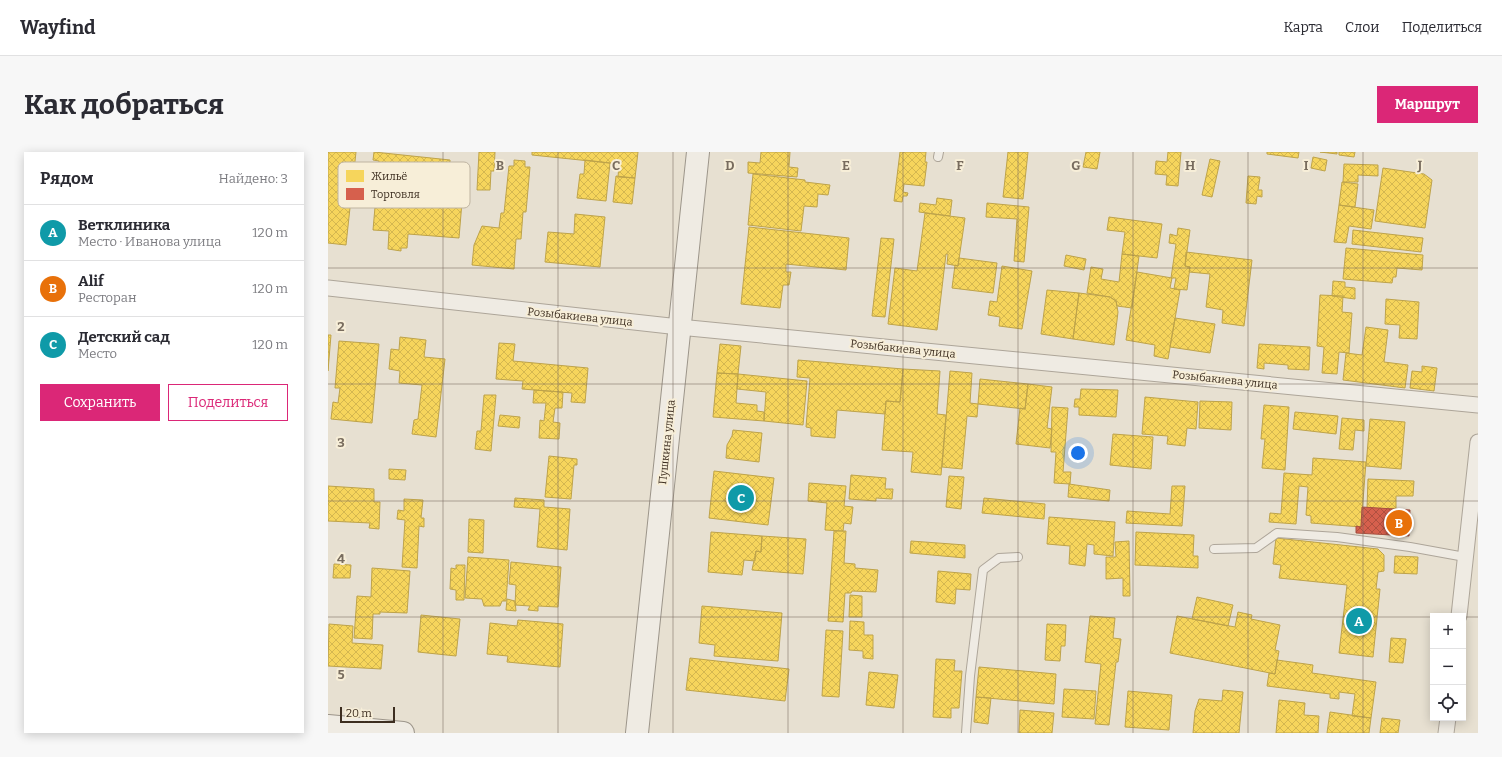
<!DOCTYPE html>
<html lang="ru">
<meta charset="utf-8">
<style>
body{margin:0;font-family:Bitter,serif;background:#f7f7f7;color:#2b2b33}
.controls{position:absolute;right:12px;bottom:12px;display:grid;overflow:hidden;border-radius:0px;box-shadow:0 2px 10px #0003}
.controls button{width:36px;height:36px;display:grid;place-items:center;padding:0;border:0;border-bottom:1px solid #e1e1e2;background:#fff;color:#2b2b33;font:20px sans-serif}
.scale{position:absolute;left:12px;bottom:10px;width:55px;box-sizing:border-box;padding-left:4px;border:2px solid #3d2e20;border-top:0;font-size:11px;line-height:14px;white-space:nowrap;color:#3d2e20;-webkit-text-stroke:3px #f7eed8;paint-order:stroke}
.you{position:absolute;left:750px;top:301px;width:14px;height:14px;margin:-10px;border:3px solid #fff;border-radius:50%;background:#1a73e8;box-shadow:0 0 0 6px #1a73e833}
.badge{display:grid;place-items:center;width:26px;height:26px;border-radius:50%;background:#db2777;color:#fff;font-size:13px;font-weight:700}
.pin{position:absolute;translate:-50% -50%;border:2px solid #fff;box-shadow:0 1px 4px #0006}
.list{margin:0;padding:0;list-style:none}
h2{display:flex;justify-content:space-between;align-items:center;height:52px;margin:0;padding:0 16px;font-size:17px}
h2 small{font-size:13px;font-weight:400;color:#7c7c81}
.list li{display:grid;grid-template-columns:26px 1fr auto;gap:12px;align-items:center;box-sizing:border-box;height:56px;padding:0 16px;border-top:1px solid #e1e1e2}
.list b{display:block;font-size:15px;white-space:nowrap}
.list p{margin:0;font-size:13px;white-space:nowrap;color:#7c7c81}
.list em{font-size:13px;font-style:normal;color:#7c7c81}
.actions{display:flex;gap:8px;padding:12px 16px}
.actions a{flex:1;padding:9px 0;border:1px solid #db2777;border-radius:0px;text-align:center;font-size:14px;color:#db2777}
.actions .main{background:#db2777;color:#fff}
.icon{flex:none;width:22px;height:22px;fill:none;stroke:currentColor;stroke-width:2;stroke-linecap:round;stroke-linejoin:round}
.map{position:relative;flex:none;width:1150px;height:581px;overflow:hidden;border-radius:0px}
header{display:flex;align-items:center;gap:24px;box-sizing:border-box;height:56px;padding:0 20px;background:#fff;border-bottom:1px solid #e1e1e2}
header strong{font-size:19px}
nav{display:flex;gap:22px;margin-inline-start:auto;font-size:14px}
.intro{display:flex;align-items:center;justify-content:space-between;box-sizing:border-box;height:96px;padding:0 24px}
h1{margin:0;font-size:28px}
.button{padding:10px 18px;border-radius:0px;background:#db2777;color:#fff;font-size:14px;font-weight:700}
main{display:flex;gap:24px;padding:0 24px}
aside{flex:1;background:#fff;border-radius:0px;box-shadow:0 2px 10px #0003}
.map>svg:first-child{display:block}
.homes{fill:url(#homes-cross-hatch);stroke:#bea34a}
.shops{fill:url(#shops-cross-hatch);stroke:#a85140}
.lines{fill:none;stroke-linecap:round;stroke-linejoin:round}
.lane-casing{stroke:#ada599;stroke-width:10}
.street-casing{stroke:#ada599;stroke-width:17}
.secondary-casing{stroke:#9c958a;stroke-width:24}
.lane{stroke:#efebe3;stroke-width:8}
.street{stroke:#efebe3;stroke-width:15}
.secondary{stroke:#efebe3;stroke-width:22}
.grid{fill:none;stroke:#786c5e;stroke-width:1;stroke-opacity:0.55}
.labels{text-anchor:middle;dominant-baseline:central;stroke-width:4;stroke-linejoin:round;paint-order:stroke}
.street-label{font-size:11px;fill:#3d2e20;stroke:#f7eed8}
.key{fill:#f7eed8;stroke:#bfb4a1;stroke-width:1}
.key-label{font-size:11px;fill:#3d2e20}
.grid-label{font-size:13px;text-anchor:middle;font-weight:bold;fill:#786c5e;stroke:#f7eed8;stroke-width:4;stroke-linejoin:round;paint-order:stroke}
</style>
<header>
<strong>Wayfind</strong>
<nav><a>Карта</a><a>Слои</a><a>Поделиться</a></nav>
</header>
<div class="intro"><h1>Как добраться</h1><a class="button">Маршрут</a></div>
<main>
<aside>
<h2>Рядом<small>Найдено: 3</small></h2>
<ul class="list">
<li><span class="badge" style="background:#0f9aa8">A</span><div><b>Ветклиника</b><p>Место · Иванова улица</p></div><em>120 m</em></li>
<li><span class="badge" style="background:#e8710a">B</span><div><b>Alif</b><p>Ресторан</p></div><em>120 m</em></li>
<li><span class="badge" style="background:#0f9aa8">C</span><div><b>Детский сад</b><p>Место</p></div><em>120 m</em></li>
</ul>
<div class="actions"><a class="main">Сохранить</a><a>Поделиться</a></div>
</aside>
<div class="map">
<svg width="1150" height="581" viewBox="0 0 1150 581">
<defs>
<pattern id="homes-cross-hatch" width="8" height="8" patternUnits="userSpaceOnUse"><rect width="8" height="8" fill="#f6d55c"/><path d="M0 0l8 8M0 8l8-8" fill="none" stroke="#d4b750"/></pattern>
<pattern id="shops-cross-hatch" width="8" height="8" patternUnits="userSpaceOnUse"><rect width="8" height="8" fill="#d6604d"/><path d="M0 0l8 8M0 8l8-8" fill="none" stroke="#af5040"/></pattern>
</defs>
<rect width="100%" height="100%" fill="#e7e0d1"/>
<path class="homes" d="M 0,0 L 28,0 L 18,93 L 0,91 Z
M 46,0 L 122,8 L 122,13 L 137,14 L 131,86 L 80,82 L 79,96 L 73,96 L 73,99 L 60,97 L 61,79 L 45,78 L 51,9 L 45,8 Z
M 151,0 L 167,0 L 166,19 L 163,19 L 162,38 L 149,38 Z
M 204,0 L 310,0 L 307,26 L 290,25 L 291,12 L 204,3 Z
M 433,0 L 462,0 L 461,15 L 470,16 L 469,25 L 420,21 L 420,10 L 432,11 Z
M 572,0 L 598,0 L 597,10 L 599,10 L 596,34 L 576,32 L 575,40 L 580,41 L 579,44 L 575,44 L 574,50 L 566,49 Z
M 680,0 L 700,0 L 695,47 L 675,45 Z
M 758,0 L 772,0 L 769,17 L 755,15 Z
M 840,0 L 853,0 L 850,34 L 838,33 L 839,23 L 827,22 L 828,9 L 839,10 Z
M 939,0 L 971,0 L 970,6 L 939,2 Z
M 992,0 L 1009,0 L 1009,2 Z
M 1011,0 L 1027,0 L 1026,5 L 1011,3 Z
M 985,5 L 999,8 L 997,19 L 983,16 Z
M 882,7 L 892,9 L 884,45 L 874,43 Z
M 186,8 L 197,9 L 197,15 L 202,15 L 198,60 L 195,60 L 193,87 L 188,87 L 186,117 L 144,113 L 146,93 L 154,74 L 171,76 L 173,61 L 176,61 L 181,14 L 186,14 Z
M 257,8 L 282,11 L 278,49 L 249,46 L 252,22 L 256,22 Z
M 1016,12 L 1050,13 L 1050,24 L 1030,23 L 1030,30 L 1015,30 Z
M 1055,16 L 1096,22 L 1104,28 L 1097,76 L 1047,69 Z
M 425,22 L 477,28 L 477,30 L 502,33 L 500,43 L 490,42 L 489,55 L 476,54 L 473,79 L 420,73 Z
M 288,24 L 307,26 L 304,52 L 285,50 Z
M 920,24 L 932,25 L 930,38 L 934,38 L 934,45 L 929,44 L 928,52 L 918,51 Z
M 1014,30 L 1030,32 L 1027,55 L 1011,53 Z
M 609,46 L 624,48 L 622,64 L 591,60 L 592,51 L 608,53 Z
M 659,51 L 701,55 L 696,110 L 686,109 L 689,67 L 658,65 Z
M 1011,53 L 1046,58 L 1043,77 L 1021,74 L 1018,91 L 1006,90 Z
M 597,61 L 637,66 L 630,114 L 619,112 L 620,102 L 618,102 L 609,178 L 560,172 L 567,116 L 589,119 Z
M 247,62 L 277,65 L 272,115 L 217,110 L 220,80 L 246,82 Z
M 781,65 L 834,72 L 829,106 L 794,102 L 797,80 L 779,78 Z
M 421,75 L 521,86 L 518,118 L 458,112 L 458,120 L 463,120 L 461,133 L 455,133 L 452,156 L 413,152 Z
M 850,76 L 862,78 L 857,114 L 862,115 L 859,138 L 846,137 L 848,126 L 843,126 L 848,92 L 841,91 L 842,82 L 849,84 Z
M 1025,78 L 1095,86 L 1093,100 L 1024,92 Z
M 553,86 L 566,87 L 557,165 L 544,164 Z
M 1018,96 L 1095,103 L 1094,118 L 1069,116 L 1068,125 L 1065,125 L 1064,131 L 1015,127 Z
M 858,100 L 924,108 L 916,174 L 894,171 L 895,158 L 878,155 L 882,122 L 861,120 L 862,115 L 857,114 Z
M 794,102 L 811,104 L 804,156 L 789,154 L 788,149 L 782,145 L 759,141 L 763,115 L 775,117 L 773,127 L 791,130 Z
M 738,103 L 758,107 L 756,118 L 736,114 Z
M 631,106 L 669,111 L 665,141 L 624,136 L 627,113 L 630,114 Z
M 674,114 L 704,119 L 694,177 L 671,174 L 672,165 L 660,163 L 662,149 L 669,150 Z
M 809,120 L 844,126 L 842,136 L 852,138 L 840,207 L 826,204 L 827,193 L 798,188 Z
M 1005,129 L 1017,130 L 1017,135 L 1027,136 L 1027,147 L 1004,144 Z
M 719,138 L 751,141 L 745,187 L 713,182 Z
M 751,141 L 782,145 L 788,149 L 790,160 L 786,193 L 745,187 Z
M 992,143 L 1015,144 L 1014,160 L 1024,161 L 1021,201 L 1011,200 L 1009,222 L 994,221 L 996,195 L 989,194 Z
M 1058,147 L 1091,150 L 1089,187 L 1071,186 L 1072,173 L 1057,172 Z
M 847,166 L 887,172 L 882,201 L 842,195 Z
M 1038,175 L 1060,178 L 1056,210 L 1080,213 L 1077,236 L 1015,228 L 1018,201 L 1034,203 Z
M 0,183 L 3,183 L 0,219 Z
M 72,185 L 98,188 L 96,205 L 117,207 L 108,285 L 84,282 L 86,268 L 90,267 L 94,233 L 71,231 L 72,219 L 61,217 L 63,197 L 71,198 Z
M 11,189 L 51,192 L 44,271 L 3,267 L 5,250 L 10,251 L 12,236 L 7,236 Z
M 171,191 L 187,192 L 185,209 L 260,216 L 257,251 L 243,250 L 244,241 L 194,237 L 195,229 L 168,227 Z
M 392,192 L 413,194 L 410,222 L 389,221 Z
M 931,192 L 982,195 L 981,218 L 960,217 L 960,213 L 936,211 L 936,217 L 929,216 Z
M 470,208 L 575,217 L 572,250 L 558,249 L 557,262 L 509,258 L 507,286 L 483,284 L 483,276 L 478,275 L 482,226 L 469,225 Z
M 1094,214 L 1109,216 L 1106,239 L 1082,236 L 1084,219 L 1094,220 Z
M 575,217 L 612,219 L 609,262 L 618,263 L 613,323 L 583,320 L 585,300 L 554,298 L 558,249 L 572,250 Z
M 622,219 L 644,221 L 642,251 L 650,252 L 649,265 L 639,264 L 634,317 L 614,315 Z
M 389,221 L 410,222 L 408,251 L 429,253 L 429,259 L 436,260 L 436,269 L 385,265 Z
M 410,222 L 479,229 L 475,273 L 436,269 L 438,240 L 409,237 Z
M 652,227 L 700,232 L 697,257 L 650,252 Z
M 700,232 L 724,235 L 719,276 L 724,277 L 722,296 L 688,292 L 692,256 L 697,257 Z
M 753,237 L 790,238 L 788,265 L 751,263 L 751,255 L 746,255 L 747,247 L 752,247 Z
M 206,238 L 235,240 L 234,256 L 227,256 L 225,270 L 232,271 L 231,287 L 211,286 L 212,268 L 216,269 L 218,251 L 205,251 Z
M 156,243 L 168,243 L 163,299 L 147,297 L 149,279 L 153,279 Z
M 817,245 L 870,250 L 868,277 L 859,276 L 857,294 L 839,292 L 840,284 L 814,282 Z
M 872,249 L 904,250 L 903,278 L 871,276 Z
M 936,253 L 961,255 L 957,318 L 934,316 L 937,287 L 933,287 Z
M 724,255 L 740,256 L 735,320 L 743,320 L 742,332 L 726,331 L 728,300 L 723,300 Z
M 967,260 L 1010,264 L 1008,282 L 965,277 Z
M 172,263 L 192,265 L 191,276 L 170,274 Z
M 1014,266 L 1036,268 L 1036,279 L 1027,278 L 1025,298 L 1011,297 Z
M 1042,267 L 1077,270 L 1073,317 L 1038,314 Z
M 405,278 L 434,281 L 431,310 L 398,306 L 399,293 L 404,284 Z
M 785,282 L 825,285 L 823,317 L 782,313 Z
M 221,304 L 249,307 L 249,313 L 246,313 L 243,347 L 217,345 Z
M 985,306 L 1038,310 L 1033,375 L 983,371 L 983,364 L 978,363 L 980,335 L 971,334 L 968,372 L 941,370 L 942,361 L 953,362 L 956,321 L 984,323 Z
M 61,317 L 78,318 L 77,328 L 61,327 Z
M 386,319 L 446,326 L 440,373 L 381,366 Z
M 523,323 L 558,326 L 557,337 L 565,337 L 564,347 L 548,346 L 548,349 L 521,347 Z
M 621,324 L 636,325 L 633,357 L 618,355 Z
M 1040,327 L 1086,329 L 1085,344 L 1068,344 L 1068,357 L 1039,356 Z
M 481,331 L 518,334 L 516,354 L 525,355 L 523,372 L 516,371 L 515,379 L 497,378 L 499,351 L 480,349 Z
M 741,332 L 782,338 L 781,349 L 740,345 Z
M 0,334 L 46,337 L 46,350 L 52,350 L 51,377 L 41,376 L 42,371 L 0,369 Z
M 844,334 L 857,334 L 854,374 L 798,371 L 799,359 L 842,362 Z
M 187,346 L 216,348 L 216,355 L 242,357 L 239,398 L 209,395 L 212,357 L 186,355 Z
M 656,346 L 717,352 L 716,367 L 654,361 Z
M 76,347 L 95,348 L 93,366 L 96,366 L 96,375 L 91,374 L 89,416 L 74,415 L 77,368 L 69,367 L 70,358 L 76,359 Z
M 721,365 L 787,370 L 785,404 L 766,402 L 766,393 L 759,392 L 757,414 L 741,412 L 742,394 L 719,392 Z
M 141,367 L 156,368 L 155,401 L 140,400 Z
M 506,379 L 518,379 L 516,411 L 527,412 L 527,416 L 550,418 L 548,440 L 524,439 L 523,441 L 517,441 L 515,470 L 500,469 Z
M 383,380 L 434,384 L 433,400 L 428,399 L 427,409 L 416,408 L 414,423 L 380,420 Z
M 808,380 L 866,383 L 865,404 L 870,404 L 870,416 L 807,413 Z
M 434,384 L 478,387 L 475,422 L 424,418 L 428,399 L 433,400 Z
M 948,386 L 1050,397 L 1056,403 L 1056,419 L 1050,420 L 1048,437 L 1052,437 L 1045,505 L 1011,501 L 1019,433 L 951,426 L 953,413 L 945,412 Z
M 583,389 L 637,393 L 637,406 L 582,401 Z
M 801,389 L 802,444 L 795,444 L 795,426 L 778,427 L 778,405 L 788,405 L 787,390 Z
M 1067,404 L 1090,405 L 1089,422 L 1066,421 Z
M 140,405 L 181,408 L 178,449 L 174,449 L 172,454 L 156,454 L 154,447 L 137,446 Z
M 183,410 L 233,415 L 230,455 L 210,454 L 210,459 L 200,458 L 202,454 L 187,453 L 188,433 L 181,432 Z
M 6,412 L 23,413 L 22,426 L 5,426 Z
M 128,413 L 137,413 L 136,448 L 128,448 L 128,438 L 122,437 L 123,416 L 128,417 Z
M 44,416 L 82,419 L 79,461 L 52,460 L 52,462 L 45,462 L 44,487 L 26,486 L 29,444 L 43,445 Z
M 610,419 L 643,422 L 642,438 L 628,437 L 627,452 L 608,450 Z
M 522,443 L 534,444 L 534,465 L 521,465 Z
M 869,445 L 905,453 L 900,474 L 864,467 Z
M 179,447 L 187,449 L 188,459 L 178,458 Z
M 374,454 L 454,461 L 450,509 L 386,504 L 387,493 L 371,491 Z
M 910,460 L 924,463 L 923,467 L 952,473 L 947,498 L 951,499 L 947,522 L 842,501 L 849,464 L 907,475 Z
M 93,463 L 132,467 L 128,504 L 90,500 Z
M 762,464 L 787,466 L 785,486 L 793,487 L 790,510 L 788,510 L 781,573 L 767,572 L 773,512 L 757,510 Z
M 190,468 L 235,472 L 232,515 L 179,510 L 180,504 L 159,502 L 162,471 L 189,474 Z
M 522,469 L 536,470 L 536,483 L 545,483 L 545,507 L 535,506 L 535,499 L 521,498 Z
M 1,472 L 25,474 L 24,491 L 55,493 L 53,517 L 0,514 Z
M 719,472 L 738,473 L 737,494 L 733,494 L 732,509 L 717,508 Z
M 498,478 L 515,479 L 511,545 L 494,544 Z
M 1063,486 L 1078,487 L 1075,511 L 1061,510 Z
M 362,506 L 461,517 L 457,549 L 358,538 Z
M 608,507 L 627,508 L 626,519 L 634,519 L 631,556 L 623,556 L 623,566 L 605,565 Z
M 949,508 L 985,513 L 984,521 L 1048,530 L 1043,566 L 1024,564 L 1027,542 L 1011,540 L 1011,547 L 1002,546 L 1002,542 L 939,534 L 941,521 L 947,522 Z
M 651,515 L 728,522 L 726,552 L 648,545 Z
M 541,520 L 570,523 L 566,556 L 538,553 Z
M 736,537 L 768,539 L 766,567 L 734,565 Z
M 895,538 L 915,540 L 911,581 L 865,581 L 867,559 L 871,547 L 894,549 Z
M 800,539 L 844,543 L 841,578 L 797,575 Z
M 648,545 L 663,546 L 660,572 L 646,570 Z
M 951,548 L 977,551 L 976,563 L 991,564 L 990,581 L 948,581 Z
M 692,558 L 726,561 L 724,581 L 691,581 Z
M 1002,560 L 1043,566 L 1041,581 L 999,581 Z
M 1054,566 L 1072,568 L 1070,581 L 1052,581 Z"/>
<path class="shops" d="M 1034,355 L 1082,358 L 1081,384 L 1028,381 L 1028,374 L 1033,375 Z"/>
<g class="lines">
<defs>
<path id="lane" d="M 610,5 L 611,0
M 886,397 L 928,396 L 949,381 L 1009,385 L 1082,395 L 1137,405
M 638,581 L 642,524 L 655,418 L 671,406 L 690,405"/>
<path id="street" d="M 0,136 L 351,175 L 1150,253
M 1131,464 L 1150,290
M 1118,581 L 1120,566"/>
<path id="secondary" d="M 0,574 L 75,581
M 309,581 L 370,0"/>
</defs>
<use href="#lane" class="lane-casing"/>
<use href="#street" class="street-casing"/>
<use href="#secondary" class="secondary-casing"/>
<use href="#lane" class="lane"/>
<use href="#street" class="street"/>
<use href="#secondary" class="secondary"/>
</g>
<path class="grid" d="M 115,0 L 115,581M 230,0 L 230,581M 345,0 L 345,581M 460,0 L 460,581M 575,0 L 575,581M 690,0 L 690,581M 805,0 L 805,581M 920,0 L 920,581M 1035,0 L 1035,581M 0,116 L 1150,116M 0,232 L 1150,232M 0,349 L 1150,349M 0,465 L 1105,465M 1135,465 L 1150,465"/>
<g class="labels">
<g class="street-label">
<text transform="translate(252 165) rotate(6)">Розыбакиева улица</text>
<text transform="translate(575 197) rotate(6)">Розыбакиева улица</text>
<text transform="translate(897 228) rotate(6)">Розыбакиева улица</text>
<text transform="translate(339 290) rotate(-84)">Пушкина улица</text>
</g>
</g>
<rect x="10" y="10" width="132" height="46" rx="6" class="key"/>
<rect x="18" y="18" width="18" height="12" fill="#f6d55c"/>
<rect x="18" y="36" width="18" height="12" fill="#d6604d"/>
<g class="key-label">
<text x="43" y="28">Жильё</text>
<text x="43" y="46">Торговля</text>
</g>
<g class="grid-label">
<text x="172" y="18">B</text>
<text x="288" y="18">C</text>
<text x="402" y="18">D</text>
<text x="518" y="18">E</text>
<text x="632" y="18">F</text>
<text x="748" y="18">G</text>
<text x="862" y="18">H</text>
<text x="978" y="18">I</text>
<text x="1092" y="18">J</text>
<text x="13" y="179">2</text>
<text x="13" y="295">3</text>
<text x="13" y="411">4</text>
<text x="13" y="527">5</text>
</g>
</svg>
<div class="controls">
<button>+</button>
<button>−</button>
<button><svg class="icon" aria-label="locate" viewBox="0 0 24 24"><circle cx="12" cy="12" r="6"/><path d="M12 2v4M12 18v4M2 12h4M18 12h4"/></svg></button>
</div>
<div class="scale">20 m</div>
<div class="you"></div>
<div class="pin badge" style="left:1031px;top:469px;background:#0f9aa8">A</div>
<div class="pin badge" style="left:1071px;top:371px;background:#e8710a">B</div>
<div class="pin badge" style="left:413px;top:346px;background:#0f9aa8">C</div>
</div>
</main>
